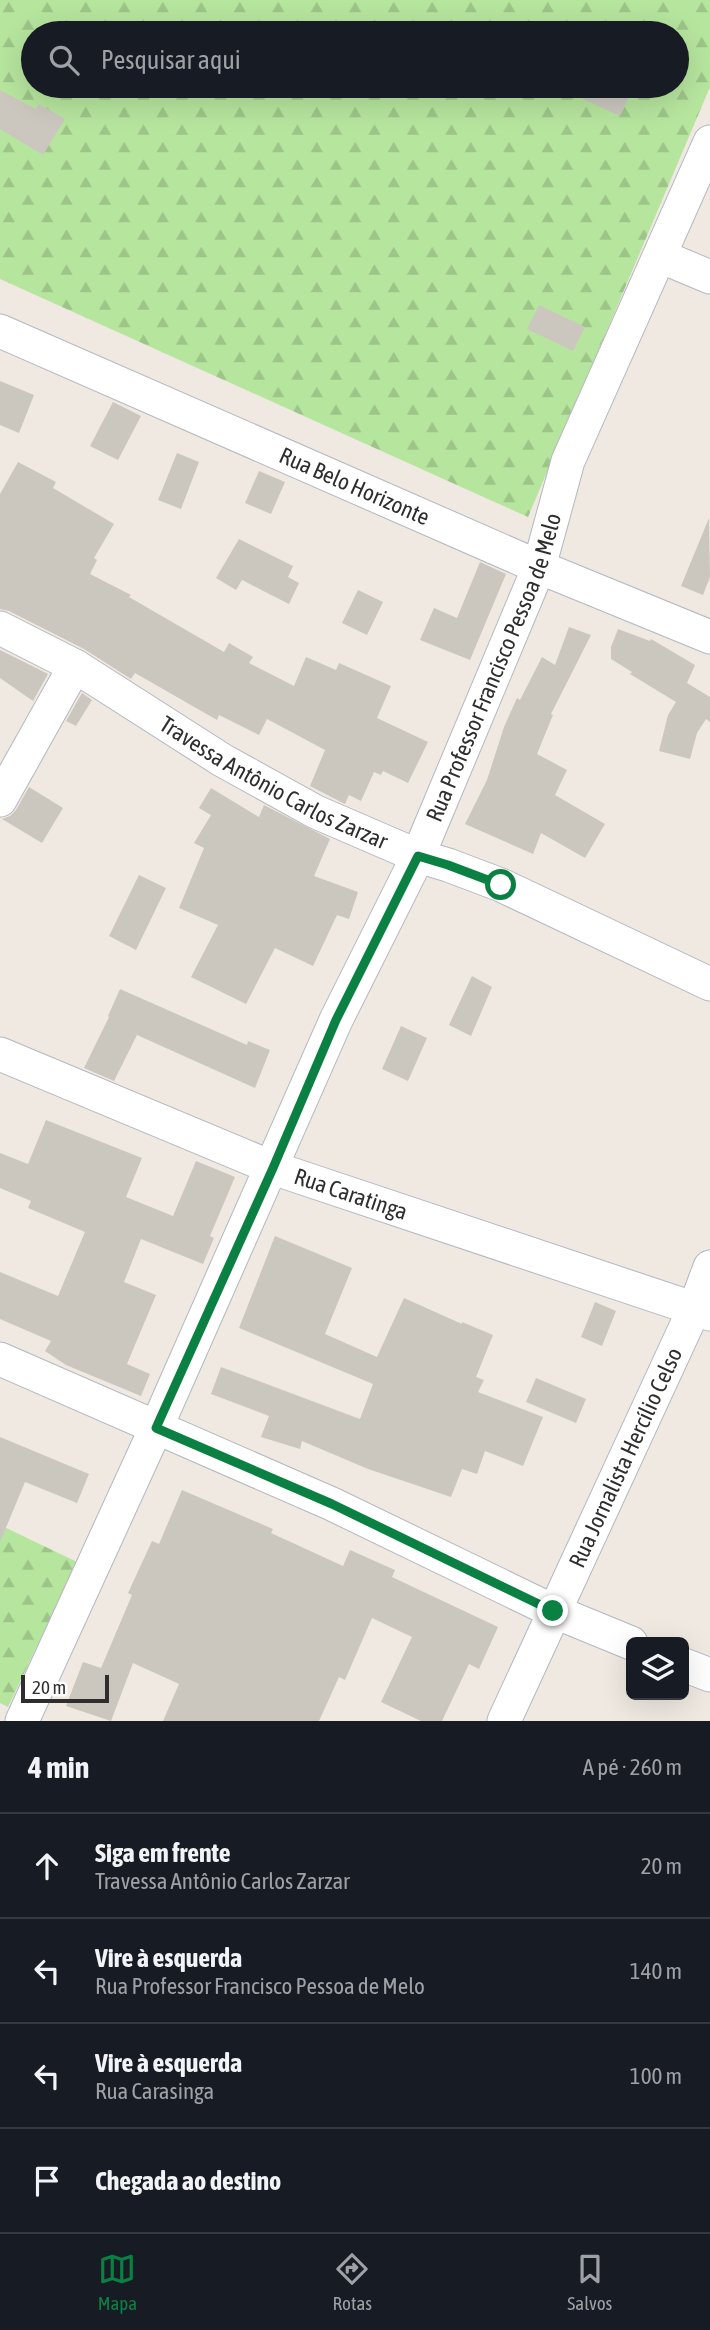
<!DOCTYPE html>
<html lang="pt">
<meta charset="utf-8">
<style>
body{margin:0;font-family:"Asap Condensed",sans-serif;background:#20242c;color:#f1f3f6}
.controls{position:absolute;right:21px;bottom:21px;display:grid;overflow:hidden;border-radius:10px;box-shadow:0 7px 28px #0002}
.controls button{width:63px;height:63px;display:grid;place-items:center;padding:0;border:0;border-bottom:2px solid #363941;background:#171b24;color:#f1f3f6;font:35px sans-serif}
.scale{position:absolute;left:21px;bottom:18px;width:88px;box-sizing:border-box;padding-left:7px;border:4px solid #2e2e2e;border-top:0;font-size:19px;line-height:24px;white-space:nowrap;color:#2e2e2e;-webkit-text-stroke:5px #fff;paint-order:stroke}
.stop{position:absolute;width:21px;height:21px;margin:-16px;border:5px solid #0b8043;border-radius:50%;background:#fff}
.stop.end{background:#0b8043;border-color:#fff;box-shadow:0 2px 7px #0008}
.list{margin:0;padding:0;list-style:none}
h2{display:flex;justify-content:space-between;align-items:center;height:91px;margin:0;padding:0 28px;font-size:30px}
h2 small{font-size:23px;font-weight:400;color:#9ea1a6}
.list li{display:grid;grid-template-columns:46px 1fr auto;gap:21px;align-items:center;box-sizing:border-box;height:105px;padding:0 28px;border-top:2px solid #363941}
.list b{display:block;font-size:26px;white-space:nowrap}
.list p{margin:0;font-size:23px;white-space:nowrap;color:#9ea1a6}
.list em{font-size:23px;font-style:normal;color:#9ea1a6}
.icon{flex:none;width:38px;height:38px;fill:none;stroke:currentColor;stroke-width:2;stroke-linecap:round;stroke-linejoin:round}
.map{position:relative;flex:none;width:710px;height:1721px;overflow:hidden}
.search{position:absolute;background:#171b24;box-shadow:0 7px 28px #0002;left:21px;right:21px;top:21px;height:77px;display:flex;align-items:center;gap:18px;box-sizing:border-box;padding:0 24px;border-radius:38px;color:#9ea1a6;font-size:26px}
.sheet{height:511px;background:#171b24}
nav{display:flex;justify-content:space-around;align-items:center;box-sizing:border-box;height:98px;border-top:2px solid #363941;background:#171b24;font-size:19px;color:#9ea1a6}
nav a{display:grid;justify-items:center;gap:4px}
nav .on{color:#0b8043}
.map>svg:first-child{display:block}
.forest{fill:url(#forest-firs);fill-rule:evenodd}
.building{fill:#cbc7bf}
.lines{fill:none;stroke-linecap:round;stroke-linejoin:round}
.minor-casing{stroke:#b4b7c1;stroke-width:35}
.minor{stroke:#fff;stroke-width:33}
.route{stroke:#0b8043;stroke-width:9}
.labels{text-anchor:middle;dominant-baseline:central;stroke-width:6;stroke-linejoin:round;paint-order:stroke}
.street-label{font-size:23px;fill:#2e2e2e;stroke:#fff}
</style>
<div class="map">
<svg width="710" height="1721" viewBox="0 0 710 1721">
<defs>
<pattern id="forest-firs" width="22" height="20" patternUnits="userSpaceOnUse" patternTransform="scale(1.75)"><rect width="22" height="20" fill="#b6e59e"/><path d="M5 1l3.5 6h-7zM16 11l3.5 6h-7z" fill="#9dc588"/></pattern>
</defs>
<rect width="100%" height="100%" fill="#efe9e1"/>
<path class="forest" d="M 0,0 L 710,0 L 710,87 L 528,517 L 0,279 ZM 33,33 L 677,33 L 677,86 L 33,86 Z
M 0,1525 L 77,1562 L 8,1707 L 0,1703 Z"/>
<path class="building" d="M 555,86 L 634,86 L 620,116 Z
M 0,90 L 36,109 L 39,104 L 65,119 L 43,155 L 0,129 Z
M 539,305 L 585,327 L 573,351 L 527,329 Z
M 0,381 L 34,395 L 19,433 L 0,425 Z
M 113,402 L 141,416 L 118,460 L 90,446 Z
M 177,453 L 199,462 L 181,509 L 158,500 Z
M 18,462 L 56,482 L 53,488 L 114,524 L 94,558 L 97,560 L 90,574 L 131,595 L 129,597 L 224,652 L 229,643 L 253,657 L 249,663 L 294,686 L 306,657 L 336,670 L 339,663 L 391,686 L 377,718 L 428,742 L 408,783 L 383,771 L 381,775 L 374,772 L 361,801 L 349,795 L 345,804 L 310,786 L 325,750 L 267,719 L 259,735 L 219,715 L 217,720 L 135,673 L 131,679 L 84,649 L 9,611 L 0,609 L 0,494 Z
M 259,471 L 285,482 L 271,514 L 245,503 Z
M 709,518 L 710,577 L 703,595 L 681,586 Z
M 239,539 L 293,566 L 288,577 L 299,583 L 289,604 L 242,580 L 236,590 L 216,578 Z
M 480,562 L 506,574 L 470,660 L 420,640 L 434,608 L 457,618 Z
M 358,590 L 383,602 L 367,635 L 342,623 Z
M 569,627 L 591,635 L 551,714 L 553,715 L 537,754 L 567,770 L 555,795 L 605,824 L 585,858 L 541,833 L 533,854 L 465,824 L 487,780 L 504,727 L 517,698 L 520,700 L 542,657 L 555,665 Z
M 618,629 L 650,641 L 651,639 L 695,665 L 687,683 L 710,697 L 710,722 L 706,719 L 697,733 L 690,759 L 659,751 L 668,715 L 676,702 L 630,674 L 632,672 L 611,659 L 611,647 Z
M 0,650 L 48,674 L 33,701 L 0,678 Z
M 82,693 L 92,700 L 76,726 L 66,721 Z
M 29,787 L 63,808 L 42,843 L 2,819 L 10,816 L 16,810 Z
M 211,788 L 259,817 L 264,805 L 330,839 L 314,876 L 358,892 L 349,919 L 337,915 L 313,966 L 275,948 L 246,1004 L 191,977 L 218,925 L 179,908 L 204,848 L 194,843 L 211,815 L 199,808 Z
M 139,875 L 166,888 L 136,950 L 109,936 Z
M 472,976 L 492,987 L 471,1036 L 449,1025 Z
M 120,989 L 247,1045 L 248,1041 L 270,1050 L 255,1088 L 137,1035 L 114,1081 L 84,1068 L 109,1017 L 108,1016 Z
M 401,1026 L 427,1038 L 408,1081 L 382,1069 Z
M 46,1120 L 142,1158 L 126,1197 L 173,1216 L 196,1161 L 235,1177 L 210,1236 L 214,1238 L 203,1264 L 141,1239 L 124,1282 L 156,1295 L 127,1364 L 150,1374 L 141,1396 L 66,1365 L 45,1351 L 51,1341 L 0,1319 L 0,1272 L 58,1296 L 85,1232 L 28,1208 L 31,1201 L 0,1188 L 0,1153 L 28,1164 Z
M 275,1236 L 352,1268 L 325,1334 L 377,1357 L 404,1298 L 462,1324 L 462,1322 L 493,1335 L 476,1377 L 484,1380 L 478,1392 L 543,1417 L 523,1466 L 485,1451 L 477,1474 L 462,1469 L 451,1497 L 368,1469 L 302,1441 L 300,1449 L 261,1437 L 269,1416 L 211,1394 L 221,1367 L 360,1419 L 373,1384 L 239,1328 Z
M 595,1302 L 616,1311 L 602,1346 L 581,1337 Z
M 536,1378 L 586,1399 L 576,1423 L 526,1402 Z
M 0,1437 L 89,1474 L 77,1503 L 25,1482 L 0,1542 Z
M 182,1490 L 273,1529 L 271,1533 L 343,1566 L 350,1550 L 395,1570 L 392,1577 L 498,1627 L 479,1669 L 469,1664 L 442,1721 L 421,1721 L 381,1702 L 412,1637 L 372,1618 L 345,1680 L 339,1677 L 319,1721 L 163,1721 L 179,1684 L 133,1663 L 111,1721 L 66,1706 L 83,1662 L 101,1668 L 132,1595 L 128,1593 L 152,1541 L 159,1544 Z"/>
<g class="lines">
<defs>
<g id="minor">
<path d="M 660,256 L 710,277"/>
<path id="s1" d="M 0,331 L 539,567 L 710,637"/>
<path id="s2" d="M 0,628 L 75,666 L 222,760 L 316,812 L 418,856 L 448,865 L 501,885 L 710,984"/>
<path d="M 0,800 L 75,666"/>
<path id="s3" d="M 0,1054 L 273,1168 L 710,1314"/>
<path d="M 0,1359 L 332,1504 L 553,1611 L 631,1643"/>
<path d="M 684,1665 L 710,1675"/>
<path id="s4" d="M 22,1721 L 156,1428 L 336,1020 L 418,856 L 539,567 L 568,461 L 710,142"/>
<path id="s5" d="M 504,1721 L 695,1307 L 710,1267"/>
</g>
</defs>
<use href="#minor" class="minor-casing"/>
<use href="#minor" class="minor"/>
</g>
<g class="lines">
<path class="route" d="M 501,885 L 448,865 L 418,856 L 336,1020 L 273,1168 L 156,1428 L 332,1504 L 553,1611"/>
</g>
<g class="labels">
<g class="street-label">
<text stroke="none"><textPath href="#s1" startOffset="387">Rua Belo Horizonte</textPath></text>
<text stroke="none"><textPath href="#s4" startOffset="1155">Rua Professor Francisco Pessoa de Melo</textPath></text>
<text stroke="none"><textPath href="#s2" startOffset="315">Travessa Antônio Carlos Zarzar</textPath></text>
<text stroke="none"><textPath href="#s3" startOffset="378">Rua Caratinga</textPath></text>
<text stroke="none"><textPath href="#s5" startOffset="290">Rua Jornalista Hercílio Celso</textPath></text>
</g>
</g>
</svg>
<div class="controls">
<button><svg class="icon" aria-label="layers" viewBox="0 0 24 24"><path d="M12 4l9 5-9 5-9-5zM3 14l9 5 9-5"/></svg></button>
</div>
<div class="scale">20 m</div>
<div class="stop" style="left:501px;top:885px"></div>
<div class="stop end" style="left:553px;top:1611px"></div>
<div class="search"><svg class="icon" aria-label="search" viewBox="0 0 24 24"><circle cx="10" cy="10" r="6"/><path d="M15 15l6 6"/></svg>Pesquisar aqui</div>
</div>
<section class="sheet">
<h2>4 min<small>A pé · 260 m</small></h2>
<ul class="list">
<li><svg class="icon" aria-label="ahead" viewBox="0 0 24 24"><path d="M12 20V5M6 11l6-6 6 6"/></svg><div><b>Siga em frente</b><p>Travessa Antônio Carlos Zarzar</p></div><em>20 m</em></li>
<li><svg class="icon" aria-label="left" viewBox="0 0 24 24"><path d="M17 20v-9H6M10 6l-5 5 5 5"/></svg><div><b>Vire à esquerda</b><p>Rua Professor Francisco Pessoa de Melo</p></div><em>140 m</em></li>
<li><svg class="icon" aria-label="left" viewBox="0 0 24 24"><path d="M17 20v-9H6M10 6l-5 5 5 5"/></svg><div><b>Vire à esquerda</b><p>Rua Carasinga</p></div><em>100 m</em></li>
<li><svg class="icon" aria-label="arrive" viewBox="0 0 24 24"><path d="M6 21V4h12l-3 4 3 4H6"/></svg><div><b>Chegada ao destino</b></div></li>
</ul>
</section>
<nav>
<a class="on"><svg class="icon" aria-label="map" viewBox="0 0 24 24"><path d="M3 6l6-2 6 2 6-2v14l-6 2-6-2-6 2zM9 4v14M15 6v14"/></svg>Mapa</a>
<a><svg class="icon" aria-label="directions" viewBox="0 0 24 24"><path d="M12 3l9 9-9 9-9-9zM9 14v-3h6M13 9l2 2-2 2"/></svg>Rotas</a>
<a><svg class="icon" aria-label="saved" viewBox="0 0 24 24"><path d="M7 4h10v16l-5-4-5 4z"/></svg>Salvos</a>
</nav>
